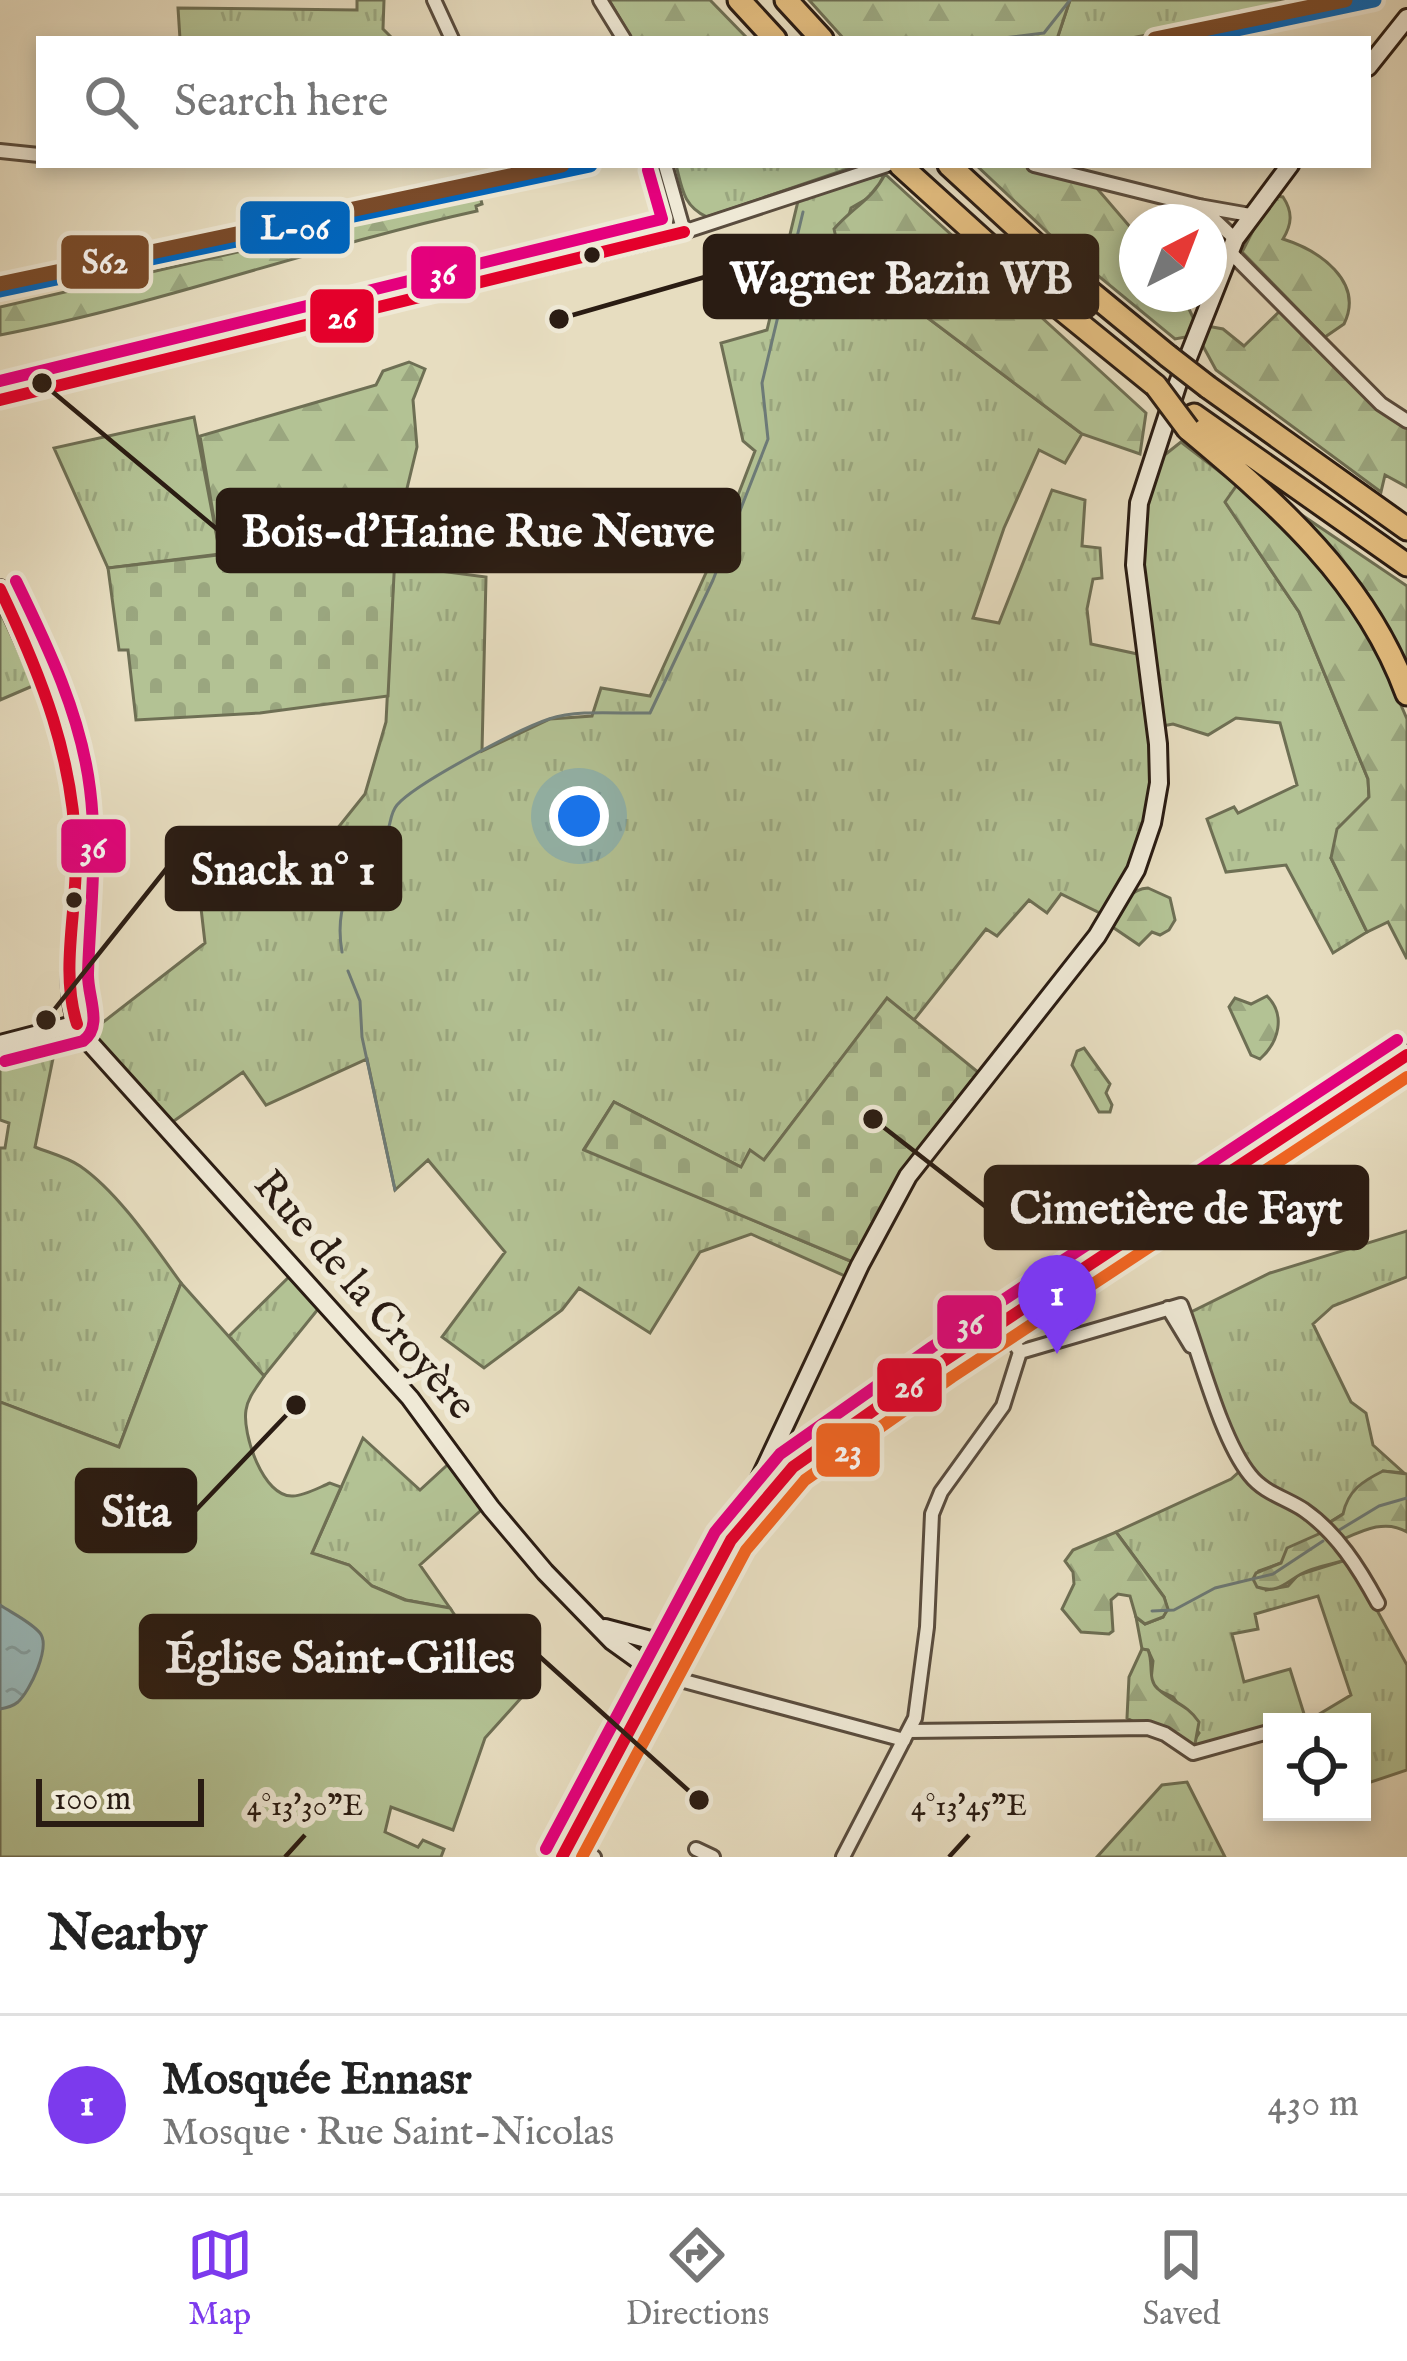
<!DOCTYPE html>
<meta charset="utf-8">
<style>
body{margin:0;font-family:"IM FELL English",serif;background:#f2f2f2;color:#222}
.controls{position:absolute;right:36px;bottom:36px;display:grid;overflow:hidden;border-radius:0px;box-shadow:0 6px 18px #0003}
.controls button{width:108px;height:108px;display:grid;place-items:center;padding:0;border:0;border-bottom:3px solid #e0e0e0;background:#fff;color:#222;font:60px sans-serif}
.compass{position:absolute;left:1119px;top:204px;width:108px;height:108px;border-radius:50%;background:#fff;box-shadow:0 6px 18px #0003;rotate:42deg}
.scale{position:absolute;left:36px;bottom:30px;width:168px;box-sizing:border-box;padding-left:12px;border:6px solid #2a1c13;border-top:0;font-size:33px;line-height:42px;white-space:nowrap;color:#2a1c13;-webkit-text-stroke:9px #efe9d6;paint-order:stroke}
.you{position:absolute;left:579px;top:816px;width:42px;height:42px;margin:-30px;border:9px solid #fff;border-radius:50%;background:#1a73e8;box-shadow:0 0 0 18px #1a73e833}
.badge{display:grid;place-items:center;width:78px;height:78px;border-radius:50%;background:#7c3aed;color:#fff;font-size:39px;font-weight:700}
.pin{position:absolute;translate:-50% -99px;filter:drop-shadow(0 3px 6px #0008)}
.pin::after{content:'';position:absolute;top:63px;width:42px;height:36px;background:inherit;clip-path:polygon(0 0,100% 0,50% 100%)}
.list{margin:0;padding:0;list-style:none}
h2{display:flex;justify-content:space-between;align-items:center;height:156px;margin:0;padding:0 48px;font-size:51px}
h2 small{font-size:39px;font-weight:400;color:#767676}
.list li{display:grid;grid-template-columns:78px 1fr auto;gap:36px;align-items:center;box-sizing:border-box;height:180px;padding:0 48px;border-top:3px solid #e0e0e0}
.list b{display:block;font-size:45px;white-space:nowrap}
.list p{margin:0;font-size:39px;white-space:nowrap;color:#767676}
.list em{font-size:39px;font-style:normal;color:#767676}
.icon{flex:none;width:66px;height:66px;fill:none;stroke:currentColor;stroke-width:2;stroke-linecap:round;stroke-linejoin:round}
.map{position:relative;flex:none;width:1407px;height:1857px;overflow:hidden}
.search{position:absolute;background:#fff;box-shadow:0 6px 18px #0003;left:36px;right:36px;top:36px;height:132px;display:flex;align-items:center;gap:30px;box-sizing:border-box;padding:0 42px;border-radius:0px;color:#767676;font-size:45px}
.sheet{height:336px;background:#fff}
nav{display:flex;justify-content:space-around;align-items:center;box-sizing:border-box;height:168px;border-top:3px solid #e0e0e0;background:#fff;font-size:33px;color:#767676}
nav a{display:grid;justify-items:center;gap:6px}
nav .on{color:#7c3aed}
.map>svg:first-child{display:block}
.grass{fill:url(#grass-tufts);stroke:#6e6f54;stroke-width:3}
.forest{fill:url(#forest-firs);stroke:#6e6f54;stroke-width:3}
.cemetery{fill:url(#cemetery-stones);stroke:#6e6f54;stroke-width:3}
.park{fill:#b3c294;stroke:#6e6f54;stroke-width:3}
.water{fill:url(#water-ripples);stroke:#6d7b78;stroke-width:3}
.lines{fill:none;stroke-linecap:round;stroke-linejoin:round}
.stream{stroke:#6d7b78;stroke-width:3}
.street-casing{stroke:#594c3e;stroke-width:18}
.secondary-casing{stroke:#2a1c13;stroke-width:22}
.primary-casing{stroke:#2a1c13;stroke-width:24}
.highway-casing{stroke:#2a1c13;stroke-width:27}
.street{stroke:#efe9d6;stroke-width:12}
.secondary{stroke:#efe9d6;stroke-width:16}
.primary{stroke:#e4be80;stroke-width:18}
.highway{stroke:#e4be80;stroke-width:21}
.highway-bridge-casing{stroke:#2a1c13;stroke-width:27;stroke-linecap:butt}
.highway-bridge{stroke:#e4be80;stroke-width:21}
.bus-1-casing{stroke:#efe9d6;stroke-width:21}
.bus-2-casing{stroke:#efe9d6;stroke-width:21}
.bus-3-casing{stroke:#efe9d6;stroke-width:21}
.bus-1{stroke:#e4002b;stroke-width:12}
.bus-2{stroke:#f26522;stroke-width:12}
.bus-3{stroke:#e5007d;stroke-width:12}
.rail-1-casing{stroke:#efe9d6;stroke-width:24}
.rail-2-casing{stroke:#efe9d6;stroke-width:24}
.rail-1{stroke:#0065bd;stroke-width:15}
.rail-2{stroke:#7a4b2a;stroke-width:15}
.ticks{fill:none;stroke:#2a1c13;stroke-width:4.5}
.bus-dot{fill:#2a1c13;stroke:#efe9d6;stroke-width:4.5}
.labels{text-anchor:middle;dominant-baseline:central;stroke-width:12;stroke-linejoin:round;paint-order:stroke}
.street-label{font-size:42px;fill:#2a1c13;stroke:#efe9d6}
.ticks-label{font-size:30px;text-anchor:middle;fill:#2a1c13;stroke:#efe9d6;stroke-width:12;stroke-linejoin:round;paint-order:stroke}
.leader{fill:none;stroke:#2a1c13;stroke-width:4.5}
.callout-dot{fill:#2a1c13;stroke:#efe9d6;stroke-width:4.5}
.callout{fill:#2a1c13;stroke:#2a1c13;stroke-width:4.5}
.callout-label{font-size:45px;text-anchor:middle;font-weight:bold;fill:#fff}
.line-badge{stroke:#efe9d6;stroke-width:4.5}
.badge-label{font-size:33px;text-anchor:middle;font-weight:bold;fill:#fff}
</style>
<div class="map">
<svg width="1407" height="1857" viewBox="0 0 1407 1857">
<defs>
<pattern id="grass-tufts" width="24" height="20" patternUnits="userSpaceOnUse" patternTransform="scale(3)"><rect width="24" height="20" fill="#b3c294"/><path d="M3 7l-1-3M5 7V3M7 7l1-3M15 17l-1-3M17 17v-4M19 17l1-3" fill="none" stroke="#9aa67f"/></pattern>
<pattern id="forest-firs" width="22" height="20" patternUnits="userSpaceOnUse" patternTransform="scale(3)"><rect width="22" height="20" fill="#b3c294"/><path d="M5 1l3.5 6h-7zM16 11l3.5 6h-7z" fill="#9aa67f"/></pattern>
<pattern id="cemetery-stones" width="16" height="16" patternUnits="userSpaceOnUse" patternTransform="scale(3)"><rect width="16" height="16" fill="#b3c294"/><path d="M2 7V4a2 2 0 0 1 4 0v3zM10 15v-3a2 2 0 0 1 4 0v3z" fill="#9aa67f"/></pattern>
<pattern id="water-ripples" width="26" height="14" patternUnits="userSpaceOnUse" patternTransform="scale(3)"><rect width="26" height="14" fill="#9ababb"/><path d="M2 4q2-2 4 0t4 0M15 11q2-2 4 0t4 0" fill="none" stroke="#859fa0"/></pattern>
</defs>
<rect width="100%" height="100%" fill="#e7ddc0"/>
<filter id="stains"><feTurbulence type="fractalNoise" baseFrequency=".00167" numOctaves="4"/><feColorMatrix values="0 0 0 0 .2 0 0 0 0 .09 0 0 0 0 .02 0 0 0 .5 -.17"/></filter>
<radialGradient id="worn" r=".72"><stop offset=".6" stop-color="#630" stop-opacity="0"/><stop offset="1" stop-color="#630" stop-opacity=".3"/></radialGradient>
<path class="grass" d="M 357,0 L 384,0 L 383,29 L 393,39 L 180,39 L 178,8 L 357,10 Z
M 1070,0 L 1314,0 L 1127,39 L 1057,39 Z
M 676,165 L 859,165 L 707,217 C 683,206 682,188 676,165 Z
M 885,174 L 875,194 L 851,208 L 839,251 L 1082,434 L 1065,463 L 1039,450 L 1004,528 L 973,618 L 999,623 L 1052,490 L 1085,500 L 1082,546 L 1100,548 L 1102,578 L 1093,579 L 1087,609 L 1091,644 L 1147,656 L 1135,565 L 1148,468 L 1181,442 L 1237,485 L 1226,503 L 1299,612 L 1368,779 L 1369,797 L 1331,858 L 1367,932 L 1333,953 L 1286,865 L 1226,872 L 1207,819 L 1234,807 L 1238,813 L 1297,785 L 1280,723 L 1236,718 L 1208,735 L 1173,724 L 1157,727 L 1155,810 L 1110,918 L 1061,894 L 1047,913 L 1029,900 L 997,936 L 986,929 L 914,1020 L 887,999 L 764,1160 L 741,1167 L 614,1102 L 584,1149 L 860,1265 L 854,1280 L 751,1234 L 700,1252 L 650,1333 L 579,1288 L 562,1310 L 484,1368 L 442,1337 L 505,1252 L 428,1160 L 395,1190 L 367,1059 L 266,1105 L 243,1072 L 164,1128 L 84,1037 L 205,943 L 198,882 L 265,880 L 287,869 L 337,829 L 365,794 L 386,722 L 394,565 L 486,577 L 482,751 L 550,719 L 592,716 L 601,688 L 650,696 L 720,542 L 755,451 L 743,441 L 721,343 L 767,330 L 799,197 Z
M 194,417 L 220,554 L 108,568 L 54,448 Z
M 0,601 L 42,682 L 0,700 Z
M 59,1029 L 35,1147 C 50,1153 67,1157 80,1166 C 118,1192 154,1246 181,1283 L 119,1447 L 0,1402 L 0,1148 L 5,1148 L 9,1123 L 0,1120 L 0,1044 Z
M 1407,1231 L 1407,1277 L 1333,1306 L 1313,1324 L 1351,1402 L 1366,1413 L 1373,1445 L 1404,1473 L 1383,1471 L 1343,1514 L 1322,1527 L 1325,1531 L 1281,1563 L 1259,1571 L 1266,1590 L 1288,1586 L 1298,1575 L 1349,1559 L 1407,1665 L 1407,1770 L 1362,1785 L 1362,1722 L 1306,1722 L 1351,1695 L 1318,1596 L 1255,1614 L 1258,1629 L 1232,1634 L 1244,1682 L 1290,1669 L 1305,1717 L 1295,1722 L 1272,1722 L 1272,1751 L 1265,1733 L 1187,1752 L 1199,1733 L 1173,1697 L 1156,1689 L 1151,1680 L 1153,1661 L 1148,1650 L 1142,1649 L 1136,1617 L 1145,1624 L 1163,1617 L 1167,1608 L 1164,1597 L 1116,1532 L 1231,1479 L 1241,1470 L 1177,1319 L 1270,1273 Z
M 296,1270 L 323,1303 L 264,1376 L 229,1336 Z
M 363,1438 L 420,1490 L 456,1457 L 488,1504 L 420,1565 L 450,1608 L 406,1600 L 372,1586 L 349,1565 L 312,1553 Z
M 1187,1782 L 1225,1857 L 1097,1857 L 1162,1785 Z"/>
<path class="forest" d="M 609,0 L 710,0 L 748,39 L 632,39 Z
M 809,0 L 1070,0 L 1057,39 L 844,39 Z
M 976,165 L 1034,165 L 1089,179 L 1137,235 L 1137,294 L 1182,294 L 1196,324 L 1223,329 L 1244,346 L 1284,307 L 1407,421 L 1407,487 L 1385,475 L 1381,492 L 1216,370 L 1197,335 L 1175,339 L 1062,246 Z
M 885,174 L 1146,413 L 1140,454 L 1082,434 L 839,251 L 834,229 C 853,207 872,200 885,174 Z
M 480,196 L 482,204 L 476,206 L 477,211 C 317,246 162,304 0,335 L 0,307 Z
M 1276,196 L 1283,197 C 1293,212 1292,224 1283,239 C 1318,250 1365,281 1344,324 L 1325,337 L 1242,252 L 1262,213 Z
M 409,362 L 425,369 L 413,400 L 417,447 L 396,534 L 220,554 L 200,436 L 376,385 L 383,371 Z
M 1237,485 L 1288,530 L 1365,623 L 1407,719 L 1407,959 L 1388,922 L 1367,932 L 1331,858 L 1337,829 L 1369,797 L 1368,779 L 1299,612 L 1225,502 Z
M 1293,509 L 1407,586 L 1407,676 Z
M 1148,888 L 1170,898 L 1175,920 L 1169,930 L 1160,935 L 1152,932 L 1139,945 L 1111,926 C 1121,909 1127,889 1148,888 Z
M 1267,996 C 1286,1015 1279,1042 1260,1059 L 1251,1055 L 1229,1007 L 1235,998 L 1251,1004 Z
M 1084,1048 L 1110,1084 L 1106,1093 L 1112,1105 L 1110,1112 L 1099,1112 L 1072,1065 L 1077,1051 Z
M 1383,1471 L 1407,1474 L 1407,1532 C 1384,1518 1360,1532 1337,1542 L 1349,1559 C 1334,1564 1315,1566 1301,1574 C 1285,1583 1278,1594 1257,1587 L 1253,1579 L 1256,1573 L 1281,1563 L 1287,1548 L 1323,1532 L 1321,1528 L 1343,1514 C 1348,1490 1363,1481 1383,1471 Z
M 1116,1532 L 1164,1597 L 1168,1609 L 1163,1617 L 1145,1624 L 1136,1617 L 1130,1596 L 1118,1594 L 1111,1600 L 1113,1631 L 1109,1634 L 1081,1632 L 1062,1609 L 1074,1584 L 1073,1572 L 1065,1561 L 1073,1550 Z
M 1142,1649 L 1148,1650 C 1154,1663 1147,1680 1158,1689 C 1173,1703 1187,1704 1199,1722 L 1195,1744 L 1187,1752 L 1127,1718 L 1129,1677 Z"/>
<path class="cemetery" d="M 396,534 L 388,696 L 260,713 L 136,720 L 128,650 L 119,650 L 108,568 Z
M 887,998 L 984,1077 L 921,1157 L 860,1265 L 584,1150 L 614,1102 L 741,1167 L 750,1150 L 764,1160 Z"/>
<path class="park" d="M 181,1283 L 264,1376 C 257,1387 248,1397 246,1410 C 242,1433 263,1498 293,1496 C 304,1496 320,1487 330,1483 L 341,1487 L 312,1553 L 349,1565 L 372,1586 L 405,1600 L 450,1608 L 465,1630 L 530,1688 L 485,1738 L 453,1830 L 391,1807 L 385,1832 L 418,1847 L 423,1840 L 444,1849 L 441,1857 L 0,1857 L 0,1402 L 119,1447 Z"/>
<path class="water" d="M 0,1605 C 12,1613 31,1622 40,1633 C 51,1647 30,1691 18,1702 C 12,1707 6,1708 0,1709 Z"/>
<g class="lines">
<path class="stream" d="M 995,39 L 1044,33 L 1070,0
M 342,952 C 333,900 355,878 384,838 C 392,828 388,816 397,805 C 416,783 519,729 549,719 C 580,709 618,714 650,713 L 713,580 L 768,439 L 762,383 L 803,212
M 348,971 L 360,1001 L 362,1037 L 395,1190
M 1336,1532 L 1379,1506 L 1407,1498
M 1152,1611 L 1174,1610 L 1215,1588 L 1273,1574 L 1323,1541"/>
<defs>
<path id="street" d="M 434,0 L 452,39
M 600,0 L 624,39
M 0,151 L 39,155
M 665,165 L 684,232
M 1034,165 L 1199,206 L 1250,215
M 1200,206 L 1235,239
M 1230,252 L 1381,404 L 1407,421
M 0,400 L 668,237 L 887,165
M 1168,1308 L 1191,1346
M 1020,1352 L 1181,1305 C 1199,1351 1220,1438 1250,1475 C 1264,1493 1286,1498 1304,1510 C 1337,1533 1359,1568 1378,1603
M 658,1674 L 904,1740
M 909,1731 L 1148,1728 L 1165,1734 L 1193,1753 L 1272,1731
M 569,1845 L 594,1857
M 696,1849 L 713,1857
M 843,1857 L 915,1718 L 927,1627 L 932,1514 L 941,1492 L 1003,1406 L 1020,1352 L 1002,1323"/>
<path id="secondary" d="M 1368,67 L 1407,18
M 0,589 C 34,660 72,738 75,819 C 76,846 77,875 76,903 C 74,946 63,991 80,1032 L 410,1398 L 491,1508 L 545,1572 L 612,1641 L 658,1674
M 0,1044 L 77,1024
M 739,1523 L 860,1265 L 908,1176 L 1097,936 L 1136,870 L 1152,823 L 1159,783 L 1158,744 L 1135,565 L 1139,503 L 1178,383 L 1235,239 L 1290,165
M 605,1628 L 658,1642 L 691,1612"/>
<path id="primary" d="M 562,1857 L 731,1540 L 793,1467 L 942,1362 L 1407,1055"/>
<path id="highway" d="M 739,0 L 775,39
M 786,0 L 822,39
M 900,165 L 1038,290 L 1156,386
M 949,165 L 1060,267 L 1168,356
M 1208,387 L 1407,529
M 1194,415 L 1407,565
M 1188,429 C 1278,504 1366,581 1407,694"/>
</defs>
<use href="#street" class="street-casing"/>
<use href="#secondary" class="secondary-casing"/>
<use href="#primary" class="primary-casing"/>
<use href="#highway" class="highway-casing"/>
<use href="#street" class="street"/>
<use href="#secondary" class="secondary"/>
<use href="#primary" class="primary"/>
<use href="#highway" class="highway"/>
<defs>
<path id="highway-bridge" d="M 1168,356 L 1208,387
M 1156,386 L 1188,429"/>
</defs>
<use href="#highway-bridge" class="highway-bridge-casing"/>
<use href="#highway-bridge" class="highway-bridge"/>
<defs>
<path id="bus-1" d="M 0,400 L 684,232
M 0,589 C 42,677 74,758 76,856 C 77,911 60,971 77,1024
M 562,1857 L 731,1540 L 793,1467 L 942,1362 L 1407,1055"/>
<path id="bus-2" d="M 582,1857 L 746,1550 L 805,1480 L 952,1377 L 1407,1077"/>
<path id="bus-3" d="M 0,381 L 662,219 L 648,170
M 5,1061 L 83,1041 C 104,1026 87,996 88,973 C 90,911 98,851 90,789 C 81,715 48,647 16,581
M 546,1849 L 715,1532 L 780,1454 L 932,1347 L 1397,1040"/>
</defs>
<use href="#bus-1" class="bus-1-casing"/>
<use href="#bus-2" class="bus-2-casing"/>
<use href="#bus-3" class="bus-3-casing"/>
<use href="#bus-1" class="bus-1"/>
<use href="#bus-2" class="bus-2"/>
<use href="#bus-3" class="bus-3"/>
<defs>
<path id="rail-1" d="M 1189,39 L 1374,0
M 0,290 L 590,165"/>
<path id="rail-2" d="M 1155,39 L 1345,0
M 0,284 L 562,165"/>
</defs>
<use href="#rail-1" class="rail-1-casing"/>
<use href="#rail-2" class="rail-2-casing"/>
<use href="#rail-1" class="rail-1"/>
<use href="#rail-2" class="rail-2"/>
</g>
<path class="ticks" d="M 285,1857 L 305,1835M 949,1857 L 969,1835"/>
<g class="bus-dot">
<circle cx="592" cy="255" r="10"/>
<circle cx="74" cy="900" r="10"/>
</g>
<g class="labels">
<g class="street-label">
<text transform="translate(364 1296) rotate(49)">Rue de la Croyère</text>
</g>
</g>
<g class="ticks-label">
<text x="305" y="1815">4°13'30"E</text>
<text x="969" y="1815">4°13'45"E</text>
</g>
<path class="leader" d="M559 319L705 277M42 383L218 530M46 1020L167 868M873 1119L986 1207M296 1405L195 1511M699 1800L539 1656"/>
<g class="callout-dot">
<circle cx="559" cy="319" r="12"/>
<circle cx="42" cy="383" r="12"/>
<circle cx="46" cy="1020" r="12"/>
<circle cx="873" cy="1119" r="12"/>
<circle cx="296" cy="1405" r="12"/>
<circle cx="699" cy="1800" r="12"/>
</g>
<g class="callout">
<rect x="705" y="236" width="392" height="81" rx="12"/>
<rect x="218" y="490" width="521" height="81" rx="12"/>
<rect x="167" y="828" width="233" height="81" rx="12"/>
<rect x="986" y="1167" width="381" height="81" rx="12"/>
<rect x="77" y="1470" width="118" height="81" rx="12"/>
<rect x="141" y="1616" width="398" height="81" rx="12"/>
</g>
<g class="callout-label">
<text x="901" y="293">Wagner Bazin WB</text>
<text x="478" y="546">Bois-d'Haine Rue Neuve</text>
<text x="283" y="884">Snack n° 1</text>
<text x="1176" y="1223">Cimetière de Fayt</text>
<text x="136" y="1526">Sita</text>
<text x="340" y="1672">Église Saint-Gilles</text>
</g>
<g class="line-badge">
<rect x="238" y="199" width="114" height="57" rx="12" fill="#0065bd"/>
<rect x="59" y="233" width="92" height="58" rx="12" fill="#7a4b2a"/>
<rect x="409" y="244" width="69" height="57" rx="12" fill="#e5007d"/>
<rect x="308" y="287" width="68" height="58" rx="12" fill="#e4002b"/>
<rect x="59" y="817" width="69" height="58" rx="12" fill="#e5007d"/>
<rect x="935" y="1293" width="69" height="58" rx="12" fill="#e5007d"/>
<rect x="875" y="1356" width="69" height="58" rx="12" fill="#e4002b"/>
<rect x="814" y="1421" width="68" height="58" rx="12" fill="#f26522"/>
</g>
<g class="badge-label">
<text x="295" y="239">L-06</text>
<text x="105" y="273">S62</text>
<text x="443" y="284">36</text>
<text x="342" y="328">26</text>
<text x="93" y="858">36</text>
<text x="970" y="1334">36</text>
<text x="909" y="1397">26</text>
<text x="848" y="1461">23</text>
</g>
<rect width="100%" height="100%" filter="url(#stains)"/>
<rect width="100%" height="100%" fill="url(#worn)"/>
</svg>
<div class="controls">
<button><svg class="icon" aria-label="locate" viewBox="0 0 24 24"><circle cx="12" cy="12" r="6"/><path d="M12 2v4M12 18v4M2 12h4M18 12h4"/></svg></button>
</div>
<svg class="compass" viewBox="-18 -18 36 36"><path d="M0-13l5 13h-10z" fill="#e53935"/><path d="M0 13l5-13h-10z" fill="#767676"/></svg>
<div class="scale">100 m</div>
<div class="you"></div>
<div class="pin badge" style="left:1057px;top:1354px">1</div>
<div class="search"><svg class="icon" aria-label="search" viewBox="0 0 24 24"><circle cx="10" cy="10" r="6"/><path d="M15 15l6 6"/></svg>Search here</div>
</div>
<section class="sheet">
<h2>Nearby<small></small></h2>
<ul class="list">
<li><span class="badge">1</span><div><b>Mosquée Ennasr</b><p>Mosque · Rue Saint-Nicolas</p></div><em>430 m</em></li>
</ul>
</section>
<nav>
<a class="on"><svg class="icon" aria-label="map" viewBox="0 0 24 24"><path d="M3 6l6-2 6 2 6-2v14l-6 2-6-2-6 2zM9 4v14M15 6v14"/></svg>Map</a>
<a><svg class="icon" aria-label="directions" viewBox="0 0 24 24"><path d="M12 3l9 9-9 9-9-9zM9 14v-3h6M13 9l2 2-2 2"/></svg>Directions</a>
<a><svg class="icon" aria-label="saved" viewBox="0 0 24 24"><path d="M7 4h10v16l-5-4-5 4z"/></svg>Saved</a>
</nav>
